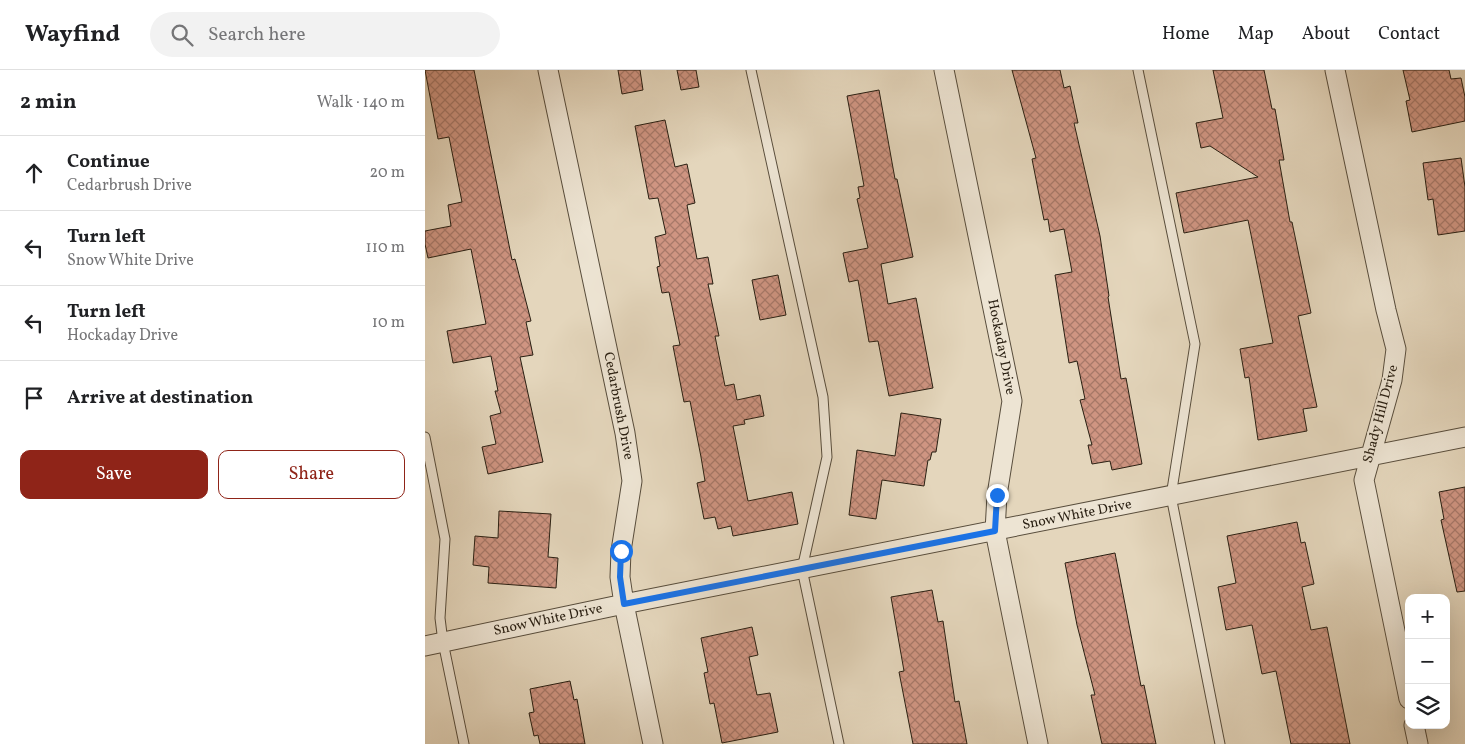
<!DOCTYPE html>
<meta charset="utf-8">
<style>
body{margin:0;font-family:Vollkorn,serif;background:#f2f2f2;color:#202124}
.controls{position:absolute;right:15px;bottom:15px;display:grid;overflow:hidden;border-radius:10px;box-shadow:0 5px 20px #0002}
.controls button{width:45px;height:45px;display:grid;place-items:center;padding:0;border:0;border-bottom:1px solid #e0e0e0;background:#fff;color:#202124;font:25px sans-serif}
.stop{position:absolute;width:15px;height:15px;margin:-11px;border:4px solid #1a73e8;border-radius:50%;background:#fff}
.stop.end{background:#1a73e8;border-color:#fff;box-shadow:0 1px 5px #0008}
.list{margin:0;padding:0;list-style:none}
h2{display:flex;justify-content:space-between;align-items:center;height:65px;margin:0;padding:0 20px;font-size:21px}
h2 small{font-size:16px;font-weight:400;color:#757577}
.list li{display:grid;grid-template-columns:32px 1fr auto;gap:15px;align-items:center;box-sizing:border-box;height:75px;padding:0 20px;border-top:1px solid #e0e0e0}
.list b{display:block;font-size:19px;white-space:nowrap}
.list p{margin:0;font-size:16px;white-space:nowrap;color:#757577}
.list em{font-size:16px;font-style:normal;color:#757577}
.actions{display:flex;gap:10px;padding:15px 20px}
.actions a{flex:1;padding:11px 0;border:1px solid #8f2418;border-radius:10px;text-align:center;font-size:18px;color:#8f2418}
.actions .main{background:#8f2418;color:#fff}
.icon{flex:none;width:28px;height:28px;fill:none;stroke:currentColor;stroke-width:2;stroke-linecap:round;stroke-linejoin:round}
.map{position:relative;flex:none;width:1040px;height:674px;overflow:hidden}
header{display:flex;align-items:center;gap:30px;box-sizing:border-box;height:70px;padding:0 25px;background:#fff;border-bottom:1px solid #e0e0e0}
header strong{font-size:24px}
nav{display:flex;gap:28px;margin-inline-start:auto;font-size:18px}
.search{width:350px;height:45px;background:#f2f2f2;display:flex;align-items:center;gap:12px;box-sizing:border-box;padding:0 18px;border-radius:28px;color:#757577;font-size:19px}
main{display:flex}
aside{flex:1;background:#fff}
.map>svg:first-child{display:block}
.building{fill:url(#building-cross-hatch);stroke:#291f12}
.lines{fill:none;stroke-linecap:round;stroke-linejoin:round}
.lane-casing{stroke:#584d3c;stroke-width:11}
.street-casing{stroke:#584d3c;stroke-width:21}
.lane{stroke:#ede4d3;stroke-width:9}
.street{stroke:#ede4d3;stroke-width:19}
.route{stroke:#1a73e8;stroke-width:6}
.labels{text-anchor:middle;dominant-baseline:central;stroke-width:4;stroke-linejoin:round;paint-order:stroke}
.street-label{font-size:14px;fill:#291f12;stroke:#ede4d3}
</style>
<header>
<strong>Wayfind</strong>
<div class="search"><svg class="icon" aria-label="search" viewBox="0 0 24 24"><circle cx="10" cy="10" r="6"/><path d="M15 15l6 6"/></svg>Search here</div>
<nav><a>Home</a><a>Map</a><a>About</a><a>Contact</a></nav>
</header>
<main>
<aside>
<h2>2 min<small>Walk · 140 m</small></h2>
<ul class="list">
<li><svg class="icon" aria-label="ahead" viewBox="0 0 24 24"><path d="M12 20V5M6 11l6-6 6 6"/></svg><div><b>Continue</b><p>Cedarbrush Drive</p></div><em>20 m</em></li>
<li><svg class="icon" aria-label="left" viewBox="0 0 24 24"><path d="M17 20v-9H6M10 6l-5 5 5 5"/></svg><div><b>Turn left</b><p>Snow White Drive</p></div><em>110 m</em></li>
<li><svg class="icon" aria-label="left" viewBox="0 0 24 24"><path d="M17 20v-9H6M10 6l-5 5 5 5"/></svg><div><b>Turn left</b><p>Hockaday Drive</p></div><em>10 m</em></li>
<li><svg class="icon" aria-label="arrive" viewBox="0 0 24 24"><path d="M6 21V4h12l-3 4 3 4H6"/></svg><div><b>Arrive at destination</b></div></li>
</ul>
<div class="actions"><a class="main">Save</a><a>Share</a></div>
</aside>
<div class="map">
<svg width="1040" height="674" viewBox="0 0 1040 674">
<defs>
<pattern id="building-cross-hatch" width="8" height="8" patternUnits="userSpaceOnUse" patternTransform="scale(1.25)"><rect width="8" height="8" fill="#cf9582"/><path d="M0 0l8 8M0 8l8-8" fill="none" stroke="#a87969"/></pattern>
</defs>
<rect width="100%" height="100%" fill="#e4d6bc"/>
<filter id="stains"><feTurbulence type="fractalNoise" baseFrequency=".004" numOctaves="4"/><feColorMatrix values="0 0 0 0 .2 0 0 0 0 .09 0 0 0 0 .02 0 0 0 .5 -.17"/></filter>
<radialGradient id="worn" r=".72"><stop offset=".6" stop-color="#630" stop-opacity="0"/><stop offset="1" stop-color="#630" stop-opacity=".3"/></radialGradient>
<path class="building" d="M 0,0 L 49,0 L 87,190 L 90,189 L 106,251 L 101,252 L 108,285 L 95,287 L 118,392 L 63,404 L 57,377 L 71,374 L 65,346 L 76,343 L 70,321 L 73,321 L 66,286 L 28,293 L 22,261 L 61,254 L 46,179 L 3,188 L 0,174 L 0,161 L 26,156 L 23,135 L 37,132 L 24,67 L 13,69 Z
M 193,0 L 215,0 L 218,20 L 197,24 Z
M 252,0 L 271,0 L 274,17 L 256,20 Z
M 587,0 L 635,0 L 639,18 L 645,16 L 653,53 L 649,53 L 675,166 L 684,226 L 683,227 L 696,309 L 701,308 L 717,394 L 687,400 L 685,391 L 667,394 L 663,375 L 667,375 L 655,330 L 660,329 L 652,291 L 644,293 L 630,205 L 647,202 L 639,159 L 625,162 L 623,149 L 619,150 L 607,89 L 611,88 Z
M 788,0 L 839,0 L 847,39 L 850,39 L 859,90 L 854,90 L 865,152 L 867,152 L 886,243 L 873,246 L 892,337 L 878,339 L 882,361 L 833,370 L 824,307 L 820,308 L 815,279 L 848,273 L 823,150 L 759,163 L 751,123 L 833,107 L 785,76 L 776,78 L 771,53 L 798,48 Z
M 978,0 L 1024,0 L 1026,9 L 1036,8 L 1040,27 L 1040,51 L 987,62 L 981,31 L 985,30 Z
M 454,20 L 470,109 L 472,109 L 488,187 L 456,194 L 463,234 L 491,228 L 508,318 L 464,326 L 453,271 L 444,272 L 433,210 L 424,212 L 418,183 L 443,178 L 432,129 L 435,128 L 433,117 L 439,116 L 422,26 Z
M 240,50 L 250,97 L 262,94 L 270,133 L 262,135 L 272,189 L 283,187 L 288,214 L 283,214 L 294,266 L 290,266 L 300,316 L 309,314 L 312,330 L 335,325 L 339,346 L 319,350 L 320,354 L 308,356 L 323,431 L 367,422 L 373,454 L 308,466 L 306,456 L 293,459 L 290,447 L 279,449 L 272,413 L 280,411 L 276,387 L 265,331 L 259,332 L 248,276 L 255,275 L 244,222 L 237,223 L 232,197 L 235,196 L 230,167 L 241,164 L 233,128 L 224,129 L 210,56 Z
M 1036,88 L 1040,117 L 1040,161 L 1013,165 L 1008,129 L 1003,130 L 998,93 Z
M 353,205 L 361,245 L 335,250 L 327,210 Z
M 476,343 L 516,349 L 511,382 L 507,382 L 505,390 L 503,390 L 499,416 L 457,410 L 451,449 L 424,445 L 432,380 L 470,386 Z
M 1040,417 L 1040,521 L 1032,522 L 1016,450 L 1019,449 L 1014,422 Z
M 74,441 L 126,444 L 123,487 L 133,488 L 131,518 L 63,513 L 64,497 L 48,495 L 50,466 L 73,468 Z
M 872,452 L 876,473 L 880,472 L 889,514 L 877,517 L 886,560 L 902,557 L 925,674 L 866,674 L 851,601 L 837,604 L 827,555 L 801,560 L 793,517 L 811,513 L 802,466 Z
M 690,483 L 716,616 L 719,615 L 731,674 L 677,674 L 666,625 L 670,625 L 652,555 L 640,493 Z
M 507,520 L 513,552 L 518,551 L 530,632 L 534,631 L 542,674 L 488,674 L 474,602 L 479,601 L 466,527 Z
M 327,557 L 333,585 L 324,587 L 332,625 L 345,623 L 353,662 L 297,673 L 289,633 L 285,634 L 279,603 L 283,602 L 276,568 Z
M 145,611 L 149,630 L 152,629 L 160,674 L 115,674 L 113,665 L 109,666 L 104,643 L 109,642 L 105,619 Z"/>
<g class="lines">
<defs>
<path id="lane" d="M 326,0 L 398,327 L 402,387 L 377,499 L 414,674
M 713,0 L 770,274 L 746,426 L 795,674
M 0,367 L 20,469 L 15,548 L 18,572 L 39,674"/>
<path id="street" d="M 123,0 L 200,363 L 207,411 L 196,481 L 195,507 L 199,534 L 228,674
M 519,0 L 587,331 L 572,425 L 570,461 L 613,674
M 910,0 L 961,240 L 971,279 L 967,310 L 939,410 L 984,629
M 0,576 L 199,534 L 1040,367
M 989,655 L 993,674"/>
</defs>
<use href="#lane" class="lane-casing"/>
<use href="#street" class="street-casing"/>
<use href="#lane" class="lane"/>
<use href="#street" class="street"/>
</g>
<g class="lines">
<path class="route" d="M 196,481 L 195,507 L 199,534 L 570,461 L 572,425"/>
</g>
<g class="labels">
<g class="street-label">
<text transform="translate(576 277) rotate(79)">Hockaday Drive</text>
<text transform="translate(193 336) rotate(79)">Cedarbrush Drive</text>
<text transform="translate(956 344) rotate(-75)">Shady Hill Drive</text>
<text transform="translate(652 445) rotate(-11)">Snow White Drive</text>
<text transform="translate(123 550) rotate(-12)">Snow White Drive</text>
</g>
</g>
<rect width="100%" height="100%" filter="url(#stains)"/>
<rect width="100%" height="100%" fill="url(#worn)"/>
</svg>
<div class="controls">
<button>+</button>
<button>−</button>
<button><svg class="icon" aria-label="layers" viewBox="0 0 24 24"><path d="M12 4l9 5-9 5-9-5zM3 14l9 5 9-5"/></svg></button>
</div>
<div class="stop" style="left:196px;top:481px"></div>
<div class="stop end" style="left:572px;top:425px"></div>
</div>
</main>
